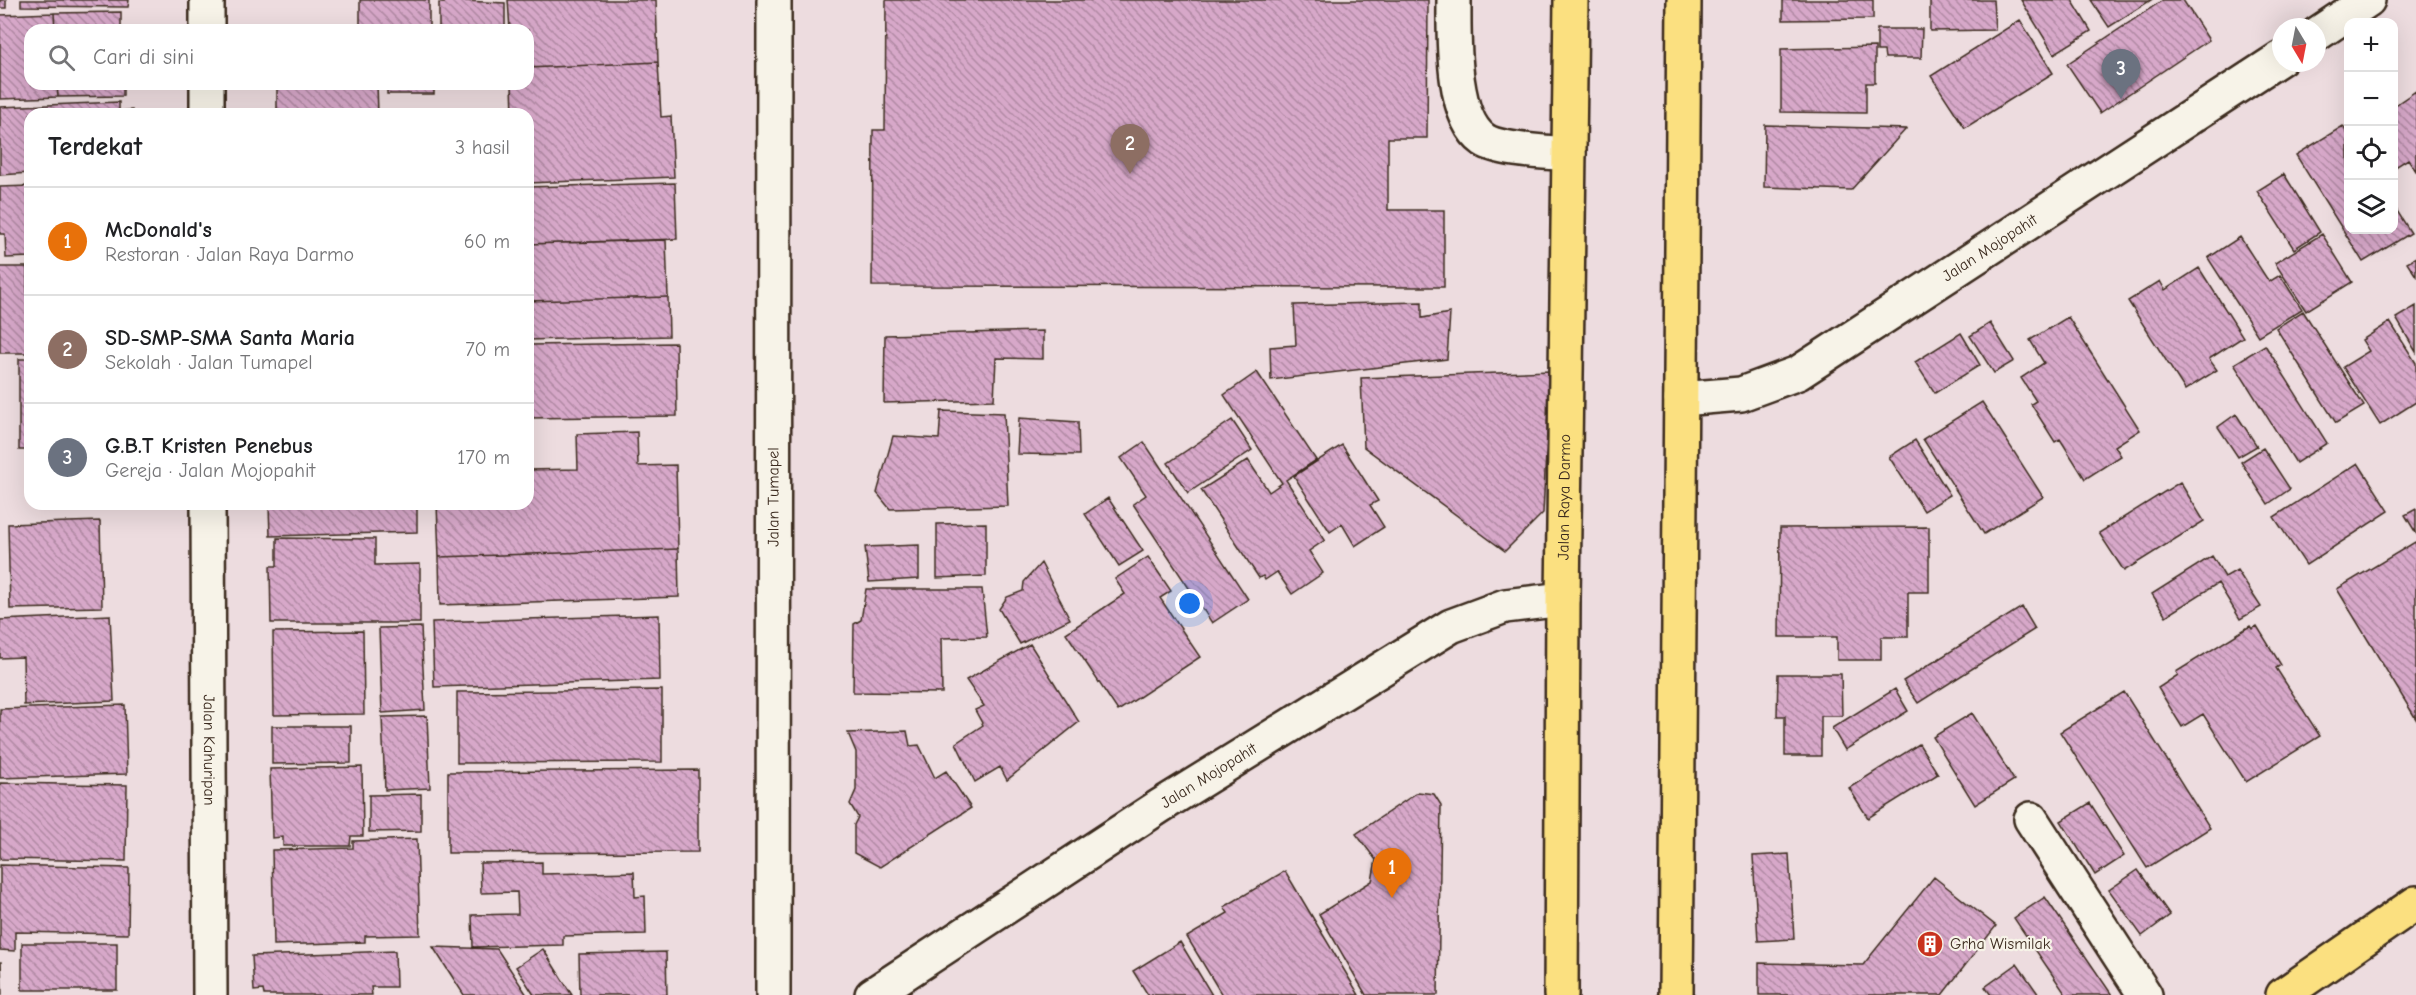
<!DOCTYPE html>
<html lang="id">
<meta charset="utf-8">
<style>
body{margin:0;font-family:"Comic Neue",sans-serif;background:#f6f6f6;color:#202124}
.controls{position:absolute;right:18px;top:18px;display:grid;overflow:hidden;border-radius:12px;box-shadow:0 6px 24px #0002}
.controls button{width:54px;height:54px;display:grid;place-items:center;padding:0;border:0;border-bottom:2px solid #e0e0e0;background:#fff;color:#202124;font:30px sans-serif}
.compass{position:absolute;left:2272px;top:18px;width:54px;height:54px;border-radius:50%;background:#fff;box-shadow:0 6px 24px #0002;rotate:170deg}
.you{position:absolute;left:1190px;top:604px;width:21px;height:21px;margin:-15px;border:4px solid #fff;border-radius:50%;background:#1a73e8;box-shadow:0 0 0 9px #1a73e833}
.badge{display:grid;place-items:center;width:39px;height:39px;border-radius:50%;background:#1a73e8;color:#fff;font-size:20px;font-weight:700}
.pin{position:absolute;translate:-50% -50px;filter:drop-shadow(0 2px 3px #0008)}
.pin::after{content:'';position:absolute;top:32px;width:21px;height:18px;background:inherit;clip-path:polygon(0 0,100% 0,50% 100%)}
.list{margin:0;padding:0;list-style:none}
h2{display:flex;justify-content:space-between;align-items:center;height:78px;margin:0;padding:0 24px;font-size:26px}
h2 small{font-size:20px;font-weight:400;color:#757577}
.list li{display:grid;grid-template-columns:39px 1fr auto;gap:18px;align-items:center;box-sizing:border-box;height:108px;padding:0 24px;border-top:2px solid #e0e0e0}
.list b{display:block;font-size:22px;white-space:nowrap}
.list p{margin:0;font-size:20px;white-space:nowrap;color:#757577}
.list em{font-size:20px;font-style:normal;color:#757577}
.icon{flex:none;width:33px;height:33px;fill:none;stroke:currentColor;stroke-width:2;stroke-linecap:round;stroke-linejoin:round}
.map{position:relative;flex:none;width:2416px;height:995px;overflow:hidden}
.search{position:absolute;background:#fff;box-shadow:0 6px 24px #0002;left:24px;top:24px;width:510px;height:66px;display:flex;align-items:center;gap:15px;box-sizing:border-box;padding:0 21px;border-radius:18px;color:#757577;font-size:22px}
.panel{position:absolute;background:#fff;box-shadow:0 6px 24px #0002;left:24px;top:108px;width:510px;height:402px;border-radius:18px}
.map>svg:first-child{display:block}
.building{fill:url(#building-back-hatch);stroke:#3b2a1e;stroke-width:1.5}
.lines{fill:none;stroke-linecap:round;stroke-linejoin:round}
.minor-casing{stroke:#3b2a1e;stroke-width:38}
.major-casing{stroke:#3b2a1e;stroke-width:38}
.minor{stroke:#f7f3e8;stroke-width:33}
.major{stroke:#fbe080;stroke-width:33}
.labels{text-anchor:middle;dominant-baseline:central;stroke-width:4.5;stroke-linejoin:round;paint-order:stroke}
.street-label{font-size:16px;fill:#3b2a1e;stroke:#f7f3e8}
.poi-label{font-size:16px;fill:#3b2a1e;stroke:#f7f3e8;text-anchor:start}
</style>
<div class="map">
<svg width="2416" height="995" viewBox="0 0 2416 995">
<defs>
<pattern id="building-back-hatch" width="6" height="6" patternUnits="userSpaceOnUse" patternTransform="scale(1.5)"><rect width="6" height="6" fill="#d7a8c9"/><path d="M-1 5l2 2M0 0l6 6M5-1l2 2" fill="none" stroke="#b089a3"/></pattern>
</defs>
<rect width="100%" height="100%" fill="#eddcdf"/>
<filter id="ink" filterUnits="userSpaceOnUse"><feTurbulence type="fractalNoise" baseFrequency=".0167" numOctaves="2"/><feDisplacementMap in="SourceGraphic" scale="12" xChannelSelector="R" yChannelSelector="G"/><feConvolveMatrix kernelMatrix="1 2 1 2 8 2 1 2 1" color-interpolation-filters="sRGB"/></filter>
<g filter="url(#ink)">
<path class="building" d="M 0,0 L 6,0 L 6,8 L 0,8 Z
M 21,0 L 129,0 L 128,7 L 21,6 Z
M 360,0 L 429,0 L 429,30 L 360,30 Z
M 444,0 L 505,3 L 505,30 L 439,30 L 439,3 L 444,3 Z
M 508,0 L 656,0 L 658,62 L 528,68 L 528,30 L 510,30 Z
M 886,0 L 1428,0 L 1427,138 L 1388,138 L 1388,210 L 1444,210 L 1444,287 L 872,286 L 873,130 L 885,130 Z
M 1783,0 L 1873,0 L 1873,19 L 1783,20 Z
M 1930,0 L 1993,0 L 1995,30 L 1930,31 Z
M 2021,0 L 2072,0 L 2091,31 L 2054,54 Z
M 2091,0 L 2151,0 L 2109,27 Z
M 2163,0 L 2183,0 L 2209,40 L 2100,113 L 2067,64 Z
M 121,12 L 121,30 L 55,30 L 54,13 Z
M 54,13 L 55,30 L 30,30 L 30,84 L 57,84 L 58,97 L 0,99 L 0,15 Z
M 2020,20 L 2053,73 L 1965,128 L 1931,76 Z
M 1877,29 L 1922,29 L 1921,58 L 1885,58 L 1884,51 L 1877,51 Z
M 1875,47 L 1875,83 L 1866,83 L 1866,113 L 1781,112 L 1781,49 Z
M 658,62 L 661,117 L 671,116 L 674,177 L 528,183 L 528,114 L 513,114 L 512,84 L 528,84 L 528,68 Z
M 57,84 L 138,84 L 138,86 L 123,87 L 123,96 L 58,97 Z
M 277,84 L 377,84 L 378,114 L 277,114 Z
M 387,84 L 434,84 L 434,94 L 387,94 Z
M 2416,91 L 2416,171 L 2408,159 L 2394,168 L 2394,106 Z
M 119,102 L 119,111 L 132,110 L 132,114 L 30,114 L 30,173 L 0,175 L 0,107 Z
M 1765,125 L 1906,129 L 1851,190 L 1764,187 Z
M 2343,126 L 2348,135 L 2348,230 L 2394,230 L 2394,206 L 2411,233 L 2363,262 L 2296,155 Z
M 2284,174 L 2320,232 L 2294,249 L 2257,191 Z
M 675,183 L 677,239 L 528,244 L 528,187 Z
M 30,186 L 30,257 L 6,258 L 5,234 L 0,234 L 0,187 Z
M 2322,234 L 2352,282 L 2306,311 L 2275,263 Z
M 2240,237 L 2269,282 L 2280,275 L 2302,309 L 2258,336 L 2208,258 Z
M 666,240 L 668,297 L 528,301 L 528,244 Z
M 2416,257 L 2416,276 L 2407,262 Z
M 0,267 L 27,267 L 27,353 L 0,353 Z
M 2199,268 L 2243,337 L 2209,359 L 2217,370 L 2185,390 L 2128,301 L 2160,281 L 2165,290 Z
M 668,297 L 669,336 L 528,340 L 528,301 Z
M 1422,302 L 1422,318 L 1450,313 L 1447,359 L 1271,380 L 1270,347 L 1296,345 L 1294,305 Z
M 2416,306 L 2416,352 L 2396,318 Z
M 2303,311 L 2364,406 L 2336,423 L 2276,328 Z
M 2068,317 L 2140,430 L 2115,446 L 2121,456 L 2085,479 L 2060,439 L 2055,442 L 2031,404 L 2036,401 L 2021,378 L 2044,363 L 2030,340 Z
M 2390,322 L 2416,363 L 2416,402 L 2380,425 L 2343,367 L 2369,351 L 2362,340 Z
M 1990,323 L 2014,361 L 1994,373 L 1970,336 Z
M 1043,331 L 1043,359 L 996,358 L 994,400 L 884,403 L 885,335 Z
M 1961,333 L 1980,365 L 1935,393 L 1915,362 Z
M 676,343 L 677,416 L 528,418 L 528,345 Z
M 2265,345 L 2327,443 L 2296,463 L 2234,364 Z
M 19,359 L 30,359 L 30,450 L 19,450 Z
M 1550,371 L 1543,513 L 1505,551 L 1364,447 L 1361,378 Z
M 1257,372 L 1316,460 L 1286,480 L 1325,540 L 1309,551 L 1323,573 L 1292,594 L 1277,572 L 1265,580 L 1263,576 L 1259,578 L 1201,490 L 1248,460 L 1269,492 L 1282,483 L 1224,395 Z
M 1982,402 L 2043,497 L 1984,534 L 1923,439 Z
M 941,411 L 1004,413 L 1008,506 L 890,509 L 877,493 L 893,436 L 939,439 Z
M 2236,414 L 2257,446 L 2238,457 L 2218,427 Z
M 1019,418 L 1078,422 L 1079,455 L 1017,454 Z
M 1232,420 L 1252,450 L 1188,493 L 1168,463 Z
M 637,432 L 638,466 L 676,465 L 678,549 L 439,557 L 437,504 L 528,504 L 528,470 L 578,469 L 577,434 Z
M 1915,440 L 1950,495 L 1924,511 L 1889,457 Z
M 1144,442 L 1248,599 L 1212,623 L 1133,504 L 1146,495 L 1121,458 Z
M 1342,445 L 1378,501 L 1370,505 L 1384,527 L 1355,546 L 1342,524 L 1330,532 L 1294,476 Z
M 2263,448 L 2290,489 L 2268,504 L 2241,462 Z
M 2358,463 L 2389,511 L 2306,565 L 2274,517 Z
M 2180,482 L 2204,521 L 2124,571 L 2099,533 Z
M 1108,498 L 1143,551 L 1119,566 L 1085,514 Z
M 262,504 L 417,504 L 417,532 L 270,536 L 269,506 Z
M 2416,509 L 2416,533 L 2405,515 Z
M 100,521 L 102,607 L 10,609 L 8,524 Z
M 986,523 L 986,576 L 937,578 L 937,524 Z
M 1929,527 L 1929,592 L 1908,592 L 1908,637 L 1881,637 L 1881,660 L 1837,660 L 1837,637 L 1779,637 L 1780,528 Z
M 277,538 L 375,539 L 375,565 L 420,564 L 420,623 L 271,623 L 270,566 L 277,566 Z
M 2415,542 L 2416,544 L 2416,719 L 2337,589 Z
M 919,545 L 919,579 L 869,582 L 865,547 Z
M 678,549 L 679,597 L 440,605 L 439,557 Z
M 2212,556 L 2225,577 L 2237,570 L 2261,607 L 2240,619 L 2218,583 L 2166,616 L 2152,594 Z
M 1148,557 L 1171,591 L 1160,598 L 1200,657 L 1118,711 L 1066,633 L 1125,594 L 1115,579 Z
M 1041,563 L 1070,619 L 1020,644 L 999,609 L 1007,597 L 1023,591 L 1024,582 Z
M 866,589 L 982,589 L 987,637 L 941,638 L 942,693 L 853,692 L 854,624 L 861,620 Z
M 2022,607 L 2035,629 L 1918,703 L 1903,681 Z
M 110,615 L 114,701 L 24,705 L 23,657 L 0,658 L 0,620 Z
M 659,615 L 660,680 L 434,687 L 432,622 Z
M 2250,626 L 2252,629 L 2257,626 L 2281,665 L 2276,668 L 2320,736 L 2246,782 L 2203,714 L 2182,727 L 2158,688 L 2178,675 L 2176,672 Z
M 421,627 L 425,710 L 382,713 L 379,628 Z
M 363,631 L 364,714 L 274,715 L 273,632 Z
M 1030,644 L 1079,722 L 1007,780 L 1000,767 L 975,782 L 956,743 L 983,725 L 975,710 L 984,706 L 966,680 Z
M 1778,674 L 1841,674 L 1842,716 L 1821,716 L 1821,756 L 1785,756 L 1785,716 L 1777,716 Z
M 1895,689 L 1908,711 L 1845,750 L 1832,728 Z
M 662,690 L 662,762 L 457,763 L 457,692 Z
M 2124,692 L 2210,828 L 2147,868 L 2060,732 Z
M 125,705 L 127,774 L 0,778 L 0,709 Z
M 1972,713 L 2014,780 L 1975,805 L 1933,737 Z
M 427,716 L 430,788 L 385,790 L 382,717 Z
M 272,726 L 351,726 L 351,763 L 272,764 Z
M 907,731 L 910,746 L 919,745 L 935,778 L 946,771 L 971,808 L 880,867 L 854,853 L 854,825 L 858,817 L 850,804 L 856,790 L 856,752 L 848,733 Z
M 1919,744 L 1938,774 L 1868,818 L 1849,788 Z
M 362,767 L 363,836 L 351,836 L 350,846 L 283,846 L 283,837 L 272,838 L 270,769 Z
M 698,770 L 698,852 L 448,853 L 448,772 Z
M 0,783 L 127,785 L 126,861 L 0,859 Z
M 1418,792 L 1434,794 L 1441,805 L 1438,995 L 1366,995 L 1319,914 L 1372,881 L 1376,860 L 1356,834 Z
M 421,794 L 421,831 L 369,832 L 369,795 Z
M 2090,803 L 2124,856 L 2095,875 L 2061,821 Z
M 417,839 L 420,935 L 365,936 L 365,942 L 274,945 L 272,850 L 353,848 L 353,841 Z
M 1789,854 L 1794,939 L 1758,941 L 1753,856 Z
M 542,862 L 542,874 L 634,872 L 635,897 L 645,896 L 646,934 L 563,936 L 563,945 L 473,947 L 472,915 L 518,914 L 517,892 L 481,893 L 480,863 Z
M 0,865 L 129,868 L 128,934 L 15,932 L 15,951 L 0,950 Z
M 2138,870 L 2170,915 L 2142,936 L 2109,890 Z
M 1285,871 L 1359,995 L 1222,995 L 1187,937 L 1228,913 L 1224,907 Z
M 1934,877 L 1996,926 L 1942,995 L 1759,995 L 1759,963 L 1863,965 Z
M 2045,897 L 2112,995 L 2066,995 L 2014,918 Z
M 1180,942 L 1212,995 L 1148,995 L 1133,971 Z
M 22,943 L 117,943 L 117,990 L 22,990 Z
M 433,947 L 497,949 L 527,995 L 464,995 Z
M 543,949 L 572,995 L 534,995 L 516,967 Z
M 395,951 L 396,987 L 371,987 L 372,995 L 264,995 L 263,990 L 254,991 L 252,956 Z
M 666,952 L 667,995 L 580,995 L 579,954 Z
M 0,962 L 1,962 L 2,995 L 0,995 Z
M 2017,964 L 2039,995 L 1991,995 L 1985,987 Z"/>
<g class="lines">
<defs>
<g id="minor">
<path d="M 1454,0 C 1454,35 1451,117 1484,140 C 1501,151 1548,152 1569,154"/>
<path d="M 207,30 L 207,0"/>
<path d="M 2317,34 L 2368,0"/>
<path d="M 207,114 L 207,84"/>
<path id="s1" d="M 1681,399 L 1741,394 L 1798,373 L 2281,58"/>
<path id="s2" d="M 208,504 L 210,995"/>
<path d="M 2031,819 L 2145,995"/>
<path id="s3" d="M 773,995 L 774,0"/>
<path id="s4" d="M 872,995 L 1160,806 L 1451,626 L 1505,606 L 1563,599"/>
</g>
<g id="major">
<path id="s5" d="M 1561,995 L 1563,599 L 1571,0"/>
<path d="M 1676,995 L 1684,0"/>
<path d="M 2283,995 L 2416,903"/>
</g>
</defs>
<use href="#minor" class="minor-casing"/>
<use href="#major" class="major-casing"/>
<use href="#minor" class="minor"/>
<use href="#major" class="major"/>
</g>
</g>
<defs>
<symbol id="building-disc" viewBox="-11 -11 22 22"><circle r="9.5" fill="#c8321e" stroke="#f7f3e8"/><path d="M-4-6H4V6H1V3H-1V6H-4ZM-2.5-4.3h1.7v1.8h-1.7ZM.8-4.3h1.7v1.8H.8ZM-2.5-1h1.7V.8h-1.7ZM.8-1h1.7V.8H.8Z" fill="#fff"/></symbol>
</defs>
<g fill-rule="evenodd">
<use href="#building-disc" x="1915" y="929" width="30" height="30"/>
</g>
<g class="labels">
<g class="street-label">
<text stroke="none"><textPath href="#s1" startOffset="350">Jalan Mojopahit</textPath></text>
<text stroke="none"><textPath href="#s3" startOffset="498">Jalan Tumapel</textPath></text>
<text stroke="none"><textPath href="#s5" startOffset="498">Jalan Raya Darmo</textPath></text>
<text stroke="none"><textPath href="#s2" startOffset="246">Jalan Kahuripan</textPath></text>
<text stroke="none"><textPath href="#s4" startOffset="402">Jalan Mojopahit</textPath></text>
</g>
<g class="poi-label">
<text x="1950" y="944">Grha Wismilak</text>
</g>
</g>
</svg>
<div class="controls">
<button>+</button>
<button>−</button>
<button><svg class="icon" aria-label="locate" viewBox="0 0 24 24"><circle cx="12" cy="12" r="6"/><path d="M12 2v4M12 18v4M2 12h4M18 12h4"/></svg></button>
<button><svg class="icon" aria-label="layers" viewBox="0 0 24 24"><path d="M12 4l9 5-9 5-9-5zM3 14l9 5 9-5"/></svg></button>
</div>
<svg class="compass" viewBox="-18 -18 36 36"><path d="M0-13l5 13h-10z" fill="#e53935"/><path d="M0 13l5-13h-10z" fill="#757577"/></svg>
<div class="you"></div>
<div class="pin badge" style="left:1392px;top:898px;background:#e8710a">1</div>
<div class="pin badge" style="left:1130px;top:174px;background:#8d6e63">2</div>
<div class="pin badge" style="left:2121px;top:99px;background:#6b7280">3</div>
<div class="search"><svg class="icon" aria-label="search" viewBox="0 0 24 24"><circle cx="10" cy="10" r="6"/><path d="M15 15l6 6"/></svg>Cari di sini</div>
<section class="panel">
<h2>Terdekat<small>3 hasil</small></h2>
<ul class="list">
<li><span class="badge" style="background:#e8710a">1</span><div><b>McDonald's</b><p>Restoran · Jalan Raya Darmo</p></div><em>60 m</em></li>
<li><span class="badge" style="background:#8d6e63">2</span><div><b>SD-SMP-SMA Santa Maria</b><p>Sekolah · Jalan Tumapel</p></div><em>70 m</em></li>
<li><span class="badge" style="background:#6b7280">3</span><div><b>G.B.T Kristen Penebus</b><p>Gereja · Jalan Mojopahit</p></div><em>170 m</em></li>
</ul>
</section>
</div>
